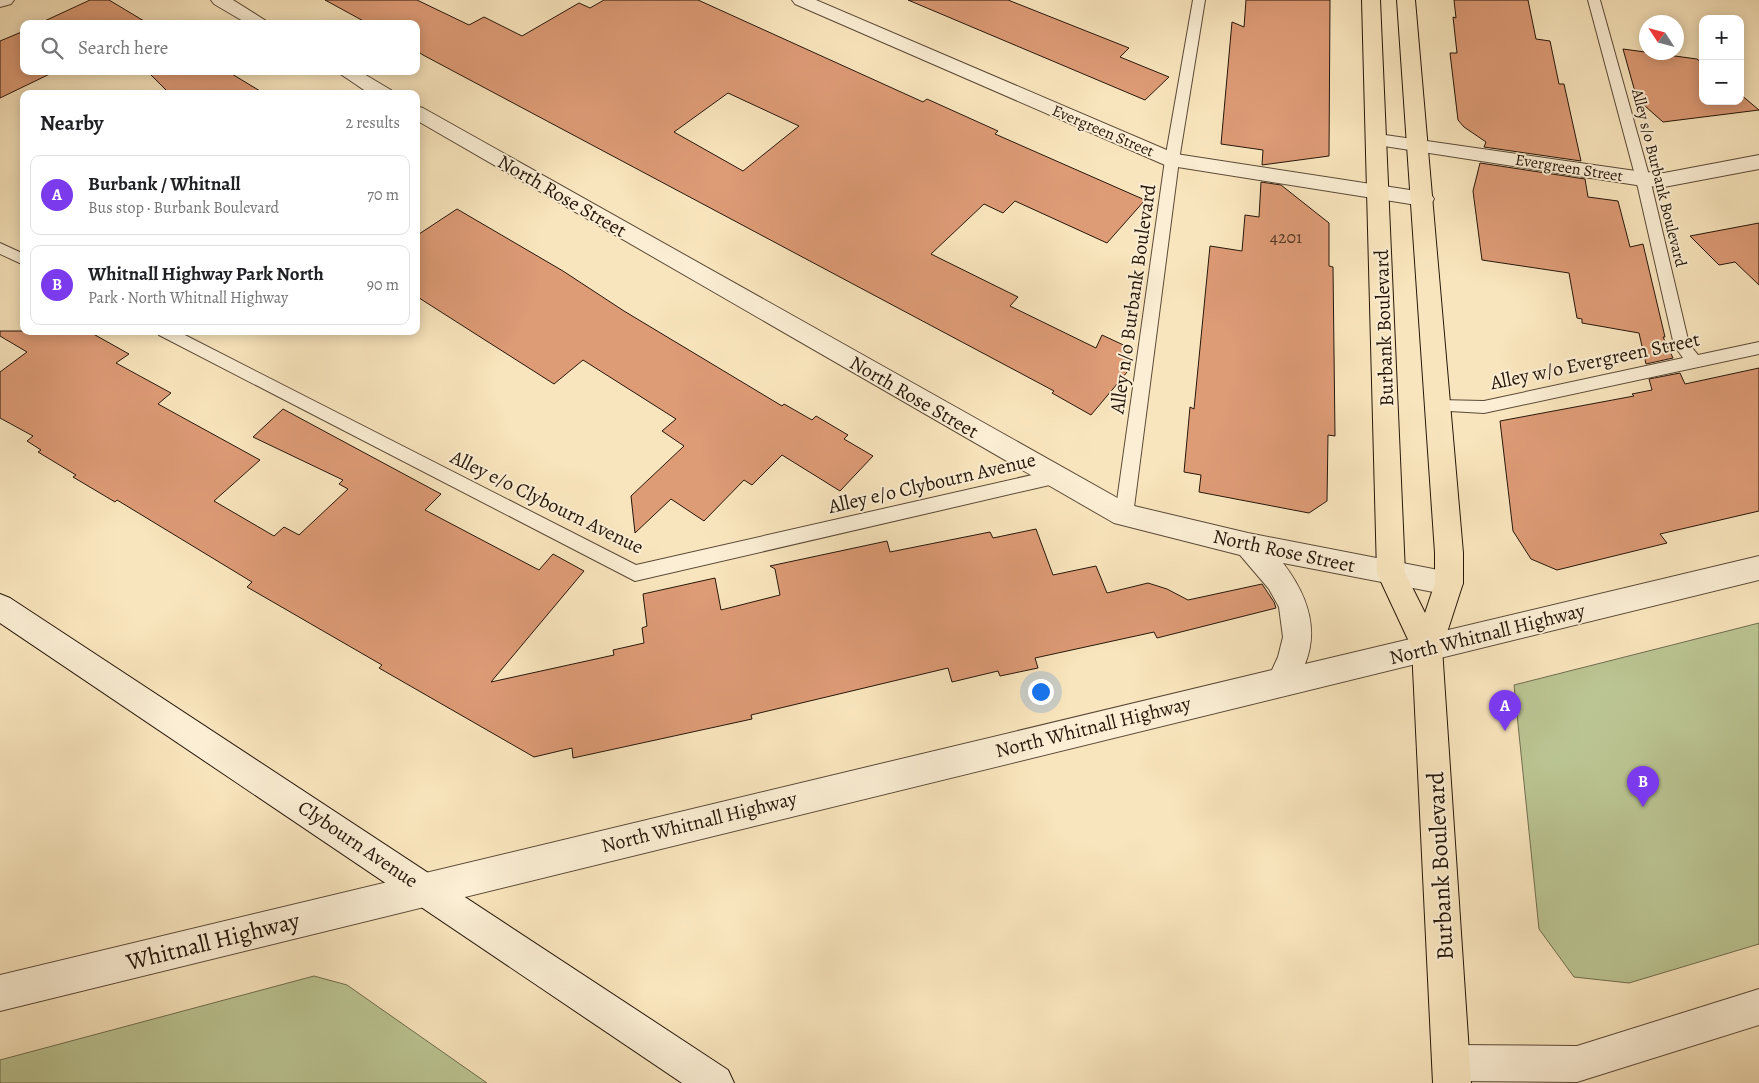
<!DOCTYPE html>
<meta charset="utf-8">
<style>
body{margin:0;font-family:Alegreya,serif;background:#f6f6f6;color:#202124}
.controls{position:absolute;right:15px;top:15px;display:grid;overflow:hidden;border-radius:10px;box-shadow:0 2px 12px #0003}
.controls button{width:45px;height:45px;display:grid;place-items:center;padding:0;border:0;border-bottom:1px solid #e0e0e0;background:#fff;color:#202124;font:25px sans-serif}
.compass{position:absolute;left:1639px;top:15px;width:45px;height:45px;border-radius:50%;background:#fff;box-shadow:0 2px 12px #0003;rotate:306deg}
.you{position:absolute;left:1040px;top:691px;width:18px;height:18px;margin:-12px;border:4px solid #fff;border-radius:50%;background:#1a73e8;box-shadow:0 0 0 8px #1a73e833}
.badge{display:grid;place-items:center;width:32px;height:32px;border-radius:50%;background:#7c3aed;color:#fff;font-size:16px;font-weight:700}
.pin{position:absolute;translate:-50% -41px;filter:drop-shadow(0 1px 2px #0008)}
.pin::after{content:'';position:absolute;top:26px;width:18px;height:15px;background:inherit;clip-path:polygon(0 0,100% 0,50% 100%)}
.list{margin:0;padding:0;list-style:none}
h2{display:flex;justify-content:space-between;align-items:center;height:65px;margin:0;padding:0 20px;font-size:21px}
h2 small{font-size:16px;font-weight:400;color:#757577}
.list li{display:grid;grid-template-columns:32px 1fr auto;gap:15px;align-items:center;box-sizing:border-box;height:80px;margin:0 10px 10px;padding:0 10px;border:1px solid #e0e0e0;border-radius:10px}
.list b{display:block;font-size:19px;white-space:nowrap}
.list p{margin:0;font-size:16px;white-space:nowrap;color:#757577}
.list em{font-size:16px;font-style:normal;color:#757577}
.icon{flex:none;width:28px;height:28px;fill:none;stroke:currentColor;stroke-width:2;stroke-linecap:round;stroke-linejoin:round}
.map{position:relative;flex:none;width:1759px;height:1083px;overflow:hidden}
.search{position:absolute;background:#fff;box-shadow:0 2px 12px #0003;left:20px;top:20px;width:400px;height:55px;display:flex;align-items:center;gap:12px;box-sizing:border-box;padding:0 18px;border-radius:10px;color:#757577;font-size:19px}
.panel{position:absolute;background:#fff;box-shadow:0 2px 12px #0003;left:20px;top:90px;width:400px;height:245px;border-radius:10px}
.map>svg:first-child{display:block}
.green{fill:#bbc593;stroke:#706e4e}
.building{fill:#dd9b76;stroke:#26170a;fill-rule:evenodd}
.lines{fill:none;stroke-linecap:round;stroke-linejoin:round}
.service-casing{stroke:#5b4a37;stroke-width:2}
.minor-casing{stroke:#5b4a37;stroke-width:2}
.secondary-casing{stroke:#26170a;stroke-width:2}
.primary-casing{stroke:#26170a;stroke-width:2}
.service{fill:#fbeed4;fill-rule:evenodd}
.minor{fill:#fbeed4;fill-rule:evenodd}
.secondary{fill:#fbeed4;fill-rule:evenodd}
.primary{fill:#f9e5bd;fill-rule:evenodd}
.labels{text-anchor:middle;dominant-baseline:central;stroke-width:4;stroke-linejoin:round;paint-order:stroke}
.far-street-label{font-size:16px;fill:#26170a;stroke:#fbeed4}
.number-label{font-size:18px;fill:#543825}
.street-label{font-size:20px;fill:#26170a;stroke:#fbeed4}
.near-street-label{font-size:24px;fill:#26170a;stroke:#fbeed4}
</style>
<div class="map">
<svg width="1759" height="1083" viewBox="0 0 1759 1083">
<rect width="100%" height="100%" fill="#f9e5bd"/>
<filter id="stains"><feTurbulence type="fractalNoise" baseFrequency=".004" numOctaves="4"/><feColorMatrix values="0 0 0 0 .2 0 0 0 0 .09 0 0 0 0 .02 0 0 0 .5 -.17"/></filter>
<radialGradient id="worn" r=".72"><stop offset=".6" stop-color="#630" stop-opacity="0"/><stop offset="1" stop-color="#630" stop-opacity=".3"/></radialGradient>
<path class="green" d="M 1759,623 L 1759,944 L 1629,983 L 1574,977 L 1539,929 L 1514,685 Z
M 314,976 L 347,985 L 487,1083 L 0,1083 L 0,1060 Z"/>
<path class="building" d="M 90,0 L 109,0 L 149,24 L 38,24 Z
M 325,0 L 417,0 L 469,25 L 484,17 L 522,36 L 579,3 L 590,8 L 604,0 L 698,0 L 923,102 L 927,99 L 998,131 L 995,134 L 1145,200 L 1107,243 L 1015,201 L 1003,213 L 984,204 L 931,254 L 1018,297 L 1010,306 L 1096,348 L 1102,335 L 1132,349 L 1123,368 L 1128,371 L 1091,415 L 1052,393 L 1054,391 L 423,55 L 416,50 L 416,24 L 369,24 ZM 728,93 L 799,126 L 743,171 L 674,132 Z
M 908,0 L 1008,0 L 1129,48 L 1120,57 L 1169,77 L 1145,100 Z
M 1246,0 L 1330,0 L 1329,156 L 1262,165 L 1263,150 L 1221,144 L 1232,22 L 1244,27 Z
M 1454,0 L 1528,0 L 1536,39 L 1550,41 L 1559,84 L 1564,84 L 1581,161 L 1484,147 L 1486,142 L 1464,127 L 1458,120 L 1450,53 L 1457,53 L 1453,17 L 1456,18 Z
M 24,31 L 24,71 L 56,71 L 0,98 L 0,41 Z
M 1623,49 L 1697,59 L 1703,64 L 1703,101 L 1740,101 L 1740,94 L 1759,110 L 1663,122 L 1637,99 Z
M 147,71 L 227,71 L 265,94 L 170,94 Z
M 1480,163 L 1585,179 L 1588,197 L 1618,201 L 1630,247 L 1643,244 L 1665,337 L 1663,337 L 1673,358 L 1646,364 L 1639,333 L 1582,323 L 1582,319 L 1577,318 L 1569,273 L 1482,260 L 1473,191 Z
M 1261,182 L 1281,185 L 1329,223 L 1329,266 L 1333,267 L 1335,436 L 1328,435 L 1327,501 L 1309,513 L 1199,492 L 1201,475 L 1184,472 L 1190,407 L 1194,409 L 1210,246 L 1242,251 L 1245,215 L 1259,217 Z
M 457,209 L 563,271 L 624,311 L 782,406 L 784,404 L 812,420 L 816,416 L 848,435 L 844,439 L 873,456 L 840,491 L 782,455 L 752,485 L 744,480 L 704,521 L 671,499 L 635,533 L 631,496 L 684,446 L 662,431 L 676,419 L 583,360 L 554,384 L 416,296 L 416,236 Z
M 1759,223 L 1759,285 L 1735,262 L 1719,265 L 1690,236 Z
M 0,331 L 88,331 L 129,354 L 116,363 L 171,393 L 158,404 L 260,460 L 214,501 L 274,536 L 284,527 L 299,535 L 348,489 L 339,484 L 343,480 L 253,437 L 283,409 L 441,494 L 425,510 L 539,570 L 553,554 L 584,571 L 491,682 L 614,655 L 613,650 L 644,643 L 642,628 L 647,626 L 643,594 L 715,578 L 721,610 L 780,595 L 775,569 L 770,566 L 887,541 L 890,552 L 990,532 L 993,538 L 1036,529 L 1053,575 L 1096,566 L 1107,593 L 1148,583 L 1167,589 L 1188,600 L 1262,584 L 1274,602 L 1276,608 L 1157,638 L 1154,632 L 1035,658 L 1038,668 L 1000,676 L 998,671 L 952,682 L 948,668 L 751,715 L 752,719 L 573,758 L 572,748 L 534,757 L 379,668 L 382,665 L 247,587 L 252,582 L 117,500 L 115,502 L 73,477 L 76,475 L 38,452 L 41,450 L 27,441 L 33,436 L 0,418 L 0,372 L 27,352 L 0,336 Z
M 1759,368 L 1759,511 L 1660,534 L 1667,543 L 1557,570 L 1531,559 L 1513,531 L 1500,421 L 1634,396 L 1632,394 L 1652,390 L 1649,379 L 1680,373 L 1685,384 Z"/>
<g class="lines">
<defs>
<path id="service" d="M 1193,0 L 1205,0 L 1179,160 L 1133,515 L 1130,520 L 1124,522 L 1118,520 L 1115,515 L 1165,160 Z
M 1588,0 L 1600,0 L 1650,179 L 1689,344 L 1698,355 L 1759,342 L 1759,354 L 1484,413 L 1432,410 L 1430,406 L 1432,402 L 1438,400 L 1484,401 L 1683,358 L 1674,345 L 1636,179 Z
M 0,243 L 24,254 L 24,265 L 0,254 Z
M 157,331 L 177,331 L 636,565 L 1054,470 L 1060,472 L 1062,477 L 1060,482 L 1054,484 L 635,581 L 159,335 Z"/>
<path id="minor" d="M 0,0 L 14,0 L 11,4 L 0,7 Z
M 211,0 L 233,0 L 271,24 L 248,24 L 214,4 Z
M 792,0 L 816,0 L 1176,154 L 1423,192 L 1431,194 L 1434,199 L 1431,204 L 1423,206 L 1165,165 L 795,4 Z
M 336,71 L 359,71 L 391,90 L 394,94 L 370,94 Z
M 416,106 L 423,108 L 1130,505 L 1248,533 L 1459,574 L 1463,583 L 1459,592 L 1449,595 L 1283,563 C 1306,593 1320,627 1305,664 L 1759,556 L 1759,580 L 0,1011 L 0,975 L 1272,670 L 1278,657 L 1283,637 L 1279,607 L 1269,589 L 1240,555 L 1114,523 L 416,120 Z
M 1378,134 L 1643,172 L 1664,173 L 1759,155 L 1759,169 L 1664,187 L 1643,186 L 1371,144 L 1368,140 L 1371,136 Z
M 1759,989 L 1759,1025 L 1577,1082 L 1451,1081 L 1438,1076 L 1433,1063 L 1438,1050 L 1451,1045 L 1577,1046 Z"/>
<path id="secondary" d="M 0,594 L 10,598 L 728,1070 L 734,1083 L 682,1083 L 0,623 Z"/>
<path id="primary" d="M 1362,0 L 1380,0 L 1405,573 L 1425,613 L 1435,583 L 1435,553 L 1397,0 L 1415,0 L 1463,553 L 1463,583 L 1442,648 L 1471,1083 L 1433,1083 L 1412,648 L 1377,573 Z"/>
</defs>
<use href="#service" class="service-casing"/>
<use href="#minor" class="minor-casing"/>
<use href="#secondary" class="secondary-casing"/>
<use href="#primary" class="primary-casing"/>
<use href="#service" class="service"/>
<use href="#minor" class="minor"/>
<use href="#secondary" class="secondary"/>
<use href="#primary" class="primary"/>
</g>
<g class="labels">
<g class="far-street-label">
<text transform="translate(1103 131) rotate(23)">Evergreen Street</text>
<text transform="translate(1569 168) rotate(9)">Evergreen Street</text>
<text transform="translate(1659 178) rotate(76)">Alley s/o Burbank Boulevard</text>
</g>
<g class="number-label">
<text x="1286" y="237">4201</text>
</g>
<g class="street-label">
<text transform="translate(562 196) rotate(30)">North Rose Street</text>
<text transform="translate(1133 299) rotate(-82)">Alley n/o Burbank Boulevard</text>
<text transform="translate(1384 328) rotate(-92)">Burbank Boulevard</text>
<text transform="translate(1595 361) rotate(-12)">Alley w/o Evergreen Street</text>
<text transform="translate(914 397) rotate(30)">North Rose Street</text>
<text transform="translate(932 483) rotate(-13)">Alley e/o Clybourn Avenue</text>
<text transform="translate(547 502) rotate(26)">Alley e/o Clybourn Avenue</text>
<text transform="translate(1284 551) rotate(12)">North Rose Street</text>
<text transform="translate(1487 634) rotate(-14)">North Whitnall Highway</text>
<text transform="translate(1093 727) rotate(-14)">North Whitnall Highway</text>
<text transform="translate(699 822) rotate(-14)">North Whitnall Highway</text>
<text transform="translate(358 844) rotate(34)">Clybourn Avenue</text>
</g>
<g class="near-street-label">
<text transform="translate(1440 866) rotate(-93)">Burbank Boulevard</text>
<text transform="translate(213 941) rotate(-14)">Whitnall Highway</text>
</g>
</g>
<rect width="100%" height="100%" filter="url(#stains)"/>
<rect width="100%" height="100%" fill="url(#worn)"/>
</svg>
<div class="controls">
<button>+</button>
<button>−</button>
</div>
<svg class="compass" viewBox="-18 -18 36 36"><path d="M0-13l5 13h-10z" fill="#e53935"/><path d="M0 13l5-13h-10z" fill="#757577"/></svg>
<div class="you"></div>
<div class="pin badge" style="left:1505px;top:731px">A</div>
<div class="pin badge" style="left:1643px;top:807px">B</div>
<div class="search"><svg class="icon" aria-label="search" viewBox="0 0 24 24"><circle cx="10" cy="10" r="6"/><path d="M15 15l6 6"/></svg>Search here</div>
<section class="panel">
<h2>Nearby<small>2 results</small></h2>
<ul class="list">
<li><span class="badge">A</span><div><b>Burbank / Whitnall</b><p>Bus stop · Burbank Boulevard</p></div><em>70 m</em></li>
<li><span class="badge">B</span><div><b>Whitnall Highway Park North</b><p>Park · North Whitnall Highway</p></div><em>90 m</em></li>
</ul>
</section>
</div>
